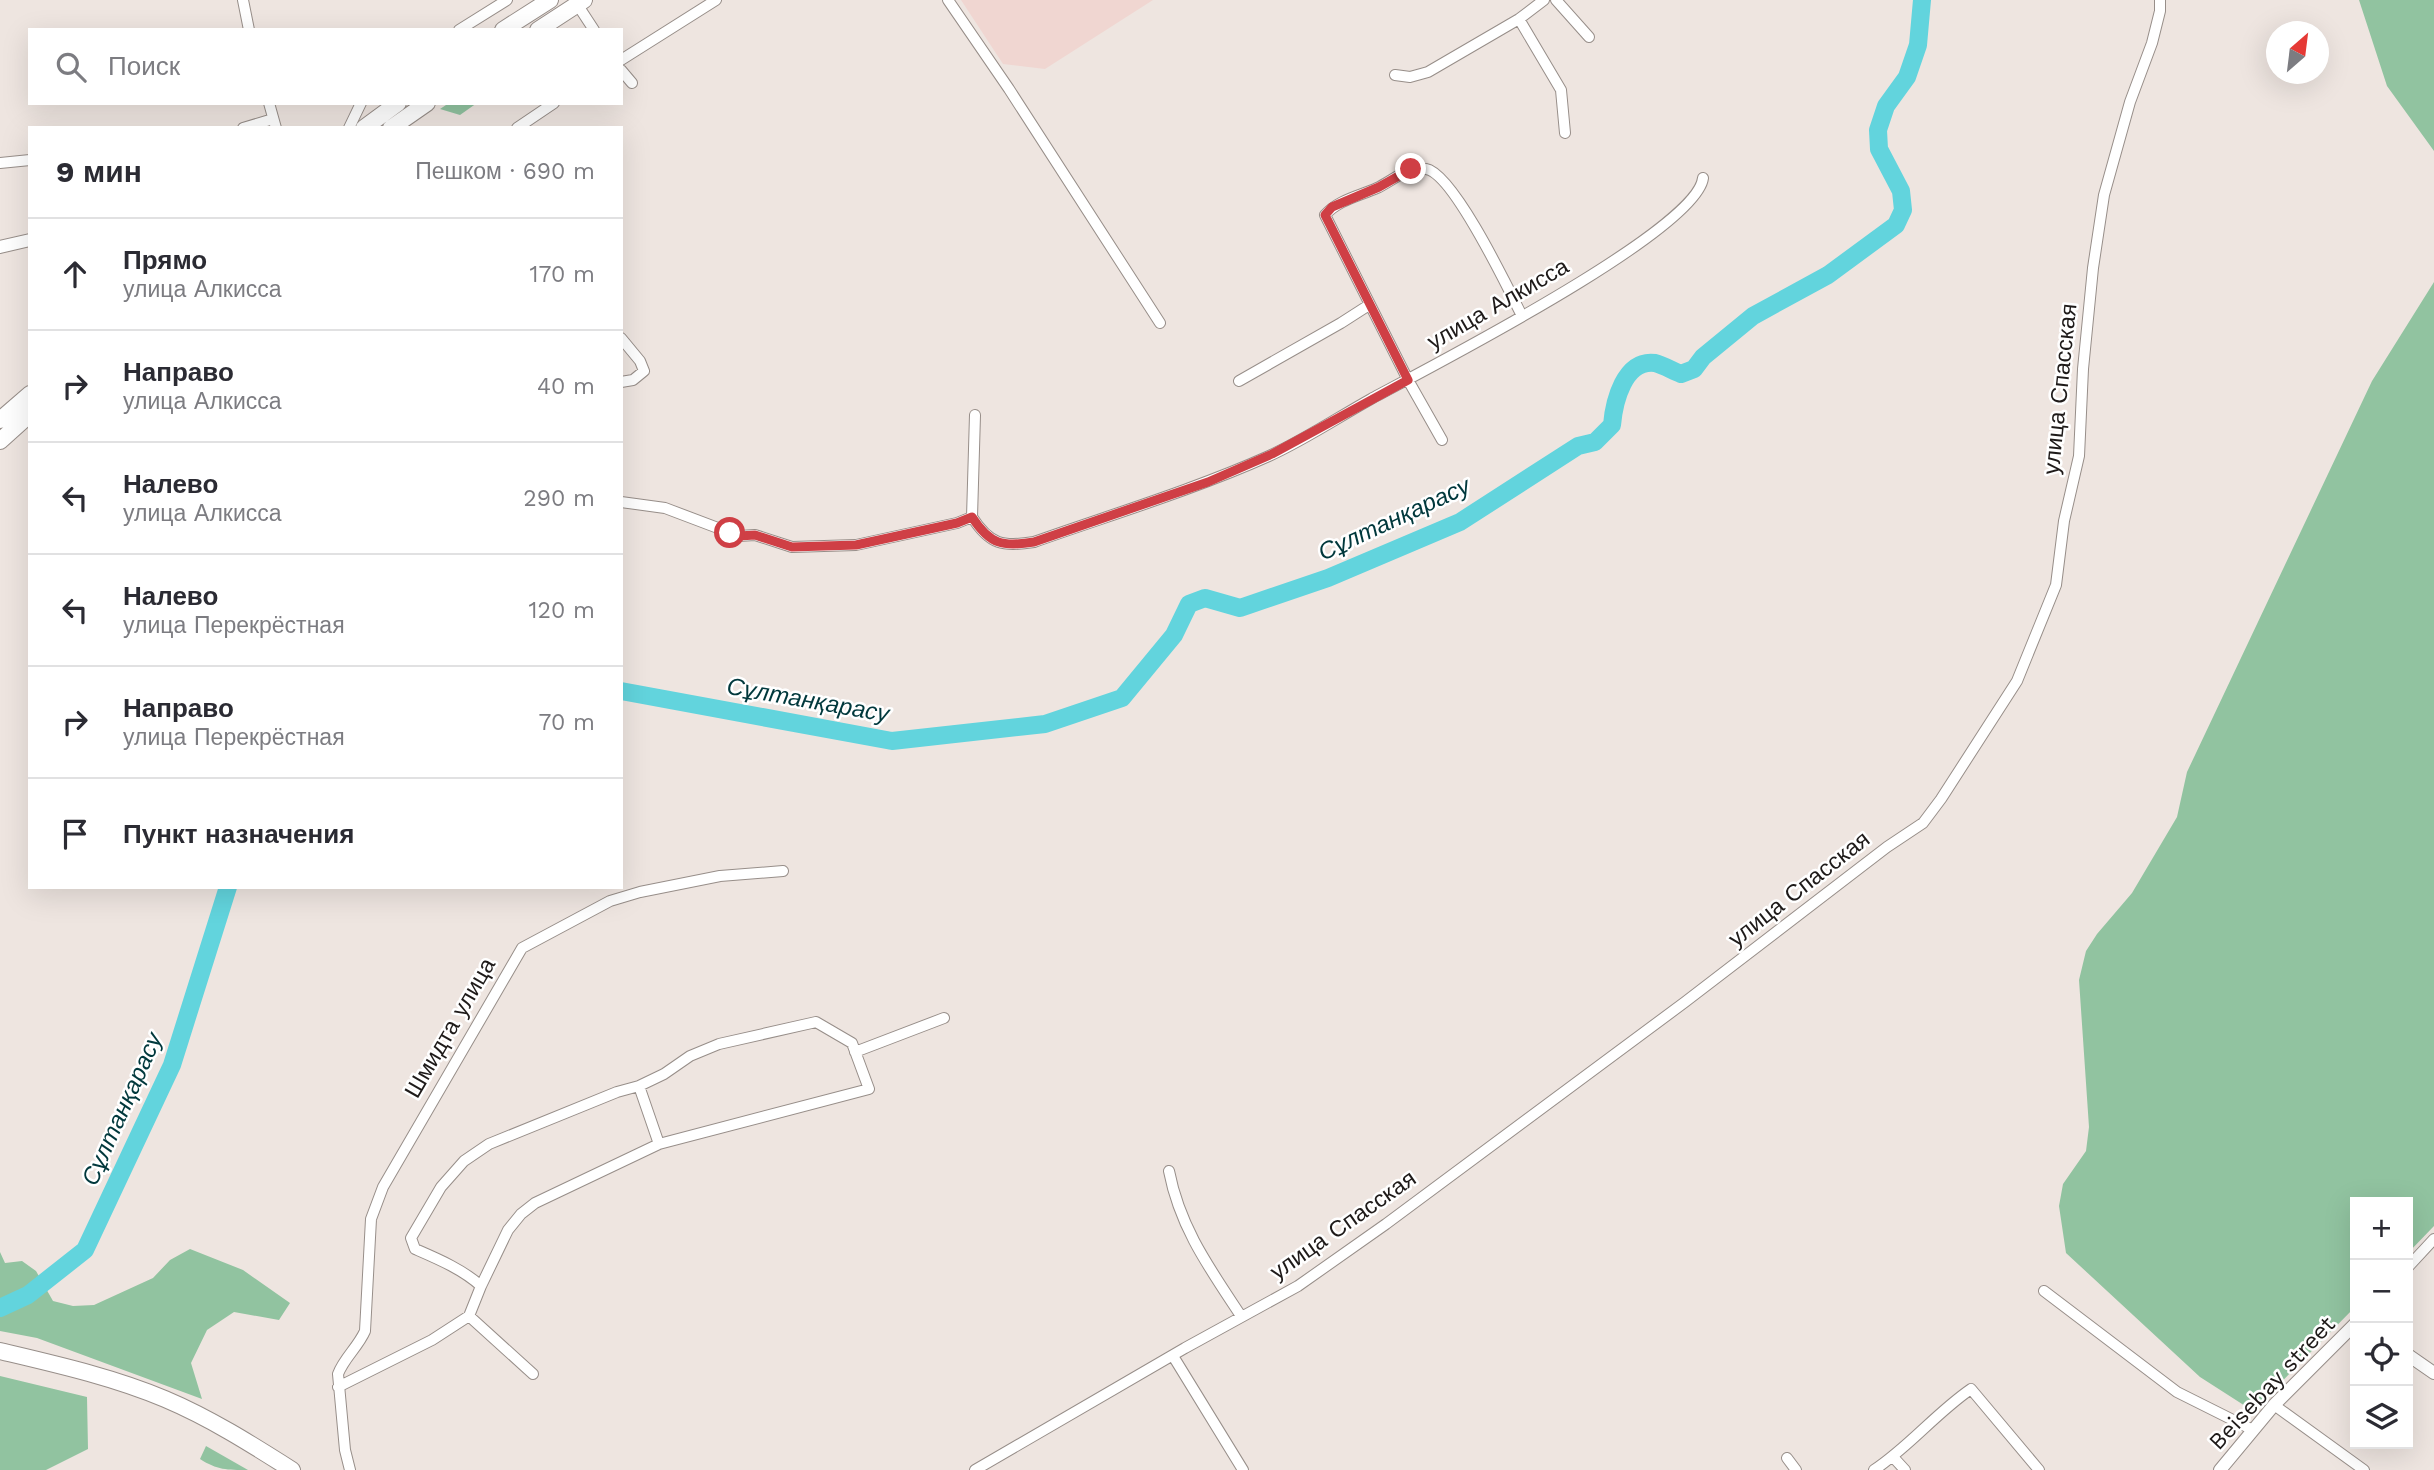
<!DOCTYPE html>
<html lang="ru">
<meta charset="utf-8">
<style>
body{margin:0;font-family:"Work Sans",sans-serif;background:#f2f2f3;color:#2b2b33}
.controls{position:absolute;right:21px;bottom:21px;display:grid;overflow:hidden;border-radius:0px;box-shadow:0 7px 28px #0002}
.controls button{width:63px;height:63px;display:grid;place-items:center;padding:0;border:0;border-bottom:2px solid #e1e1e2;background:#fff;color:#2b2b33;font:35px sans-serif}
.compass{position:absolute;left:2266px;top:21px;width:63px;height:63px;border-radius:50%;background:#fff;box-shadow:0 7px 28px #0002;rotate:28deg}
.stop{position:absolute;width:21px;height:21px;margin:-16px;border:5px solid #cf3f45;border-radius:50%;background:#fff}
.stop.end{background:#cf3f45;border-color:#fff;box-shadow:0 2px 7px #0008}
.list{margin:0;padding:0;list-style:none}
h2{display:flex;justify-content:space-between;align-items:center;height:91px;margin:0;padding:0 28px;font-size:30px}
h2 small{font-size:23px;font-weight:400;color:#7c7c81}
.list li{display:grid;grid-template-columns:46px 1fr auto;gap:21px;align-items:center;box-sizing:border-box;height:112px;padding:0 28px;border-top:2px solid #e1e1e2}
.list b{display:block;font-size:26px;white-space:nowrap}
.list p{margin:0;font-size:23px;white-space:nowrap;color:#7c7c81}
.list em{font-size:23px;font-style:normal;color:#7c7c81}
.icon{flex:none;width:38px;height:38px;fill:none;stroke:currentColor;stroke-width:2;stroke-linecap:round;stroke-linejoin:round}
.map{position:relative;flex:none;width:2434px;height:1470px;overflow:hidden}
.search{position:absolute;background:#fff;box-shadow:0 7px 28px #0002;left:28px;top:28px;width:595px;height:77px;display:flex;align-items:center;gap:18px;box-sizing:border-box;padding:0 24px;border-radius:0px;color:#7c7c81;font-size:26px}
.panel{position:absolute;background:#fff;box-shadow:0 7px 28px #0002;left:28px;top:126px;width:595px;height:763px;border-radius:0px}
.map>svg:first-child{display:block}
.commercial{fill:#f0d6d1}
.green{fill:#91c3a0}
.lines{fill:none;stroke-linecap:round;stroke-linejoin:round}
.river{stroke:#62d4dd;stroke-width:18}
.minor-casing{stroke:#978e89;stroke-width:12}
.tertiary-casing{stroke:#978e89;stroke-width:14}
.primary-casing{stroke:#978e89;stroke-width:18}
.minor{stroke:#fff;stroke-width:10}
.tertiary{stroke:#fff;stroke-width:12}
.primary{stroke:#fff;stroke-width:16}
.route{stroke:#cf3f45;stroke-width:9}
.labels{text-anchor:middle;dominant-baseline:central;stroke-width:5;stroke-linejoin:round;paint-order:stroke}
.street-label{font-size:23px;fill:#1e1a19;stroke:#fff}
.water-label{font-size:24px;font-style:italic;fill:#00383c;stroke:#fff}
</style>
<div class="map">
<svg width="2434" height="1470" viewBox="0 0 2434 1470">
<rect width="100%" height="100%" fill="#eee5e0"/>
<path class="commercial" d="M 961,0 L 1153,0 L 1045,69 L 1003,64 Z"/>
<path class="green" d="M 2359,0 L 2434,0 L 2434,151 L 2387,86 Z
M 449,103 L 477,103 L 460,115 L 440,109 Z
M 2434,282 L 2434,1226 L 2408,1253 L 2408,1202 L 2355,1202 L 2355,1307 L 2253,1411 L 2200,1377 L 2066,1253 L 2059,1206 L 2063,1184 L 2086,1151 L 2089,1127 L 2079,980 L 2086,951 L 2097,934 L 2132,893 L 2177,817 L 2187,772 L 2372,381 Z
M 190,1249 L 243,1270 L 290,1303 L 279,1320 L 234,1312 L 207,1330 L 191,1363 L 202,1399 L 37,1338 L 0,1331 L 0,1252 L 5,1263 L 22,1261 L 36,1271 L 53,1301 L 73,1306 L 94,1305 L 153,1278 L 170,1260 Z
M 0,1376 L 87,1397 L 88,1449 L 46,1470 L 0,1470 Z
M 206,1446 L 248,1470 C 227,1470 217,1470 200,1459 Z"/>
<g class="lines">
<path class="river" d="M 621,691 L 892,741 L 1045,724 L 1122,698 L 1174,635 L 1189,604 L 1205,598 L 1240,608 L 1328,578 L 1460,522 L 1578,446 L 1595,442 L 1612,425 C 1614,402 1624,359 1655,363 C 1663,365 1673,371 1681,374 L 1694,369 L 1703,357 L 1753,316 L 1828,275 L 1896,225 L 1903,210 L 1901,191 L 1879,149 L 1878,130 L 1886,106 L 1907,77 L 1918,45 L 1922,0
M 0,1308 L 28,1295 L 85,1250 L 172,1065 L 228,887"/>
<defs>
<path id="minor" d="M 243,0 L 249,30
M 948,0 L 1009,89 L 1160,323
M 1556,0 L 1589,37
M 577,4 L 594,30
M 1519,19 L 1561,90 L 1565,133
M 459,30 L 507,0
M 621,60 L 716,0
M 621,70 L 632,83
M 1395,75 L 1410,77 L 1428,72 L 1519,19 L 1544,0
M 269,103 L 276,128
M 243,128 L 273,119
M 349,128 L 361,103
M 517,128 L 554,103
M 0,163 L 30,160
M 621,338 L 640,361 L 644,371 L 633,380 L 621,382
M 1239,381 L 1341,323 L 1369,305
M 1442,440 L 1408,380 L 1325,215 C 1338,200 1359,196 1377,188 C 1392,181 1409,165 1426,169 C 1453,173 1509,290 1522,316
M 621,502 L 665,508 L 739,536 L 755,535 L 792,547 L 856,545 L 957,523 L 972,517
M 972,517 C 990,545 1003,547 1034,542 C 1113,514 1193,490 1269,456 C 1304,440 1337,418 1371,399 C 1426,369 1697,231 1703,178
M 972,517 L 975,415
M 855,1052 L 944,1018
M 639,1086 L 659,1144
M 1169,1171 C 1180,1228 1210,1269 1241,1316
M 2408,1267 L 2434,1239
M 2044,1291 L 2177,1392 L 2253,1430
M 469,1316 L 533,1374
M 1173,1356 L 1243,1470
M 338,1387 L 432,1340 L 469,1316 L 481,1286 L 508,1230 L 521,1214 L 535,1203 L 659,1144 L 869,1089 L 852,1043 L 816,1022 L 719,1044 L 690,1056 L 664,1074 L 639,1086 L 617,1092 L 489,1144 L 464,1161 L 441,1187 L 411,1238 L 415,1249 C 438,1259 462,1269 481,1286
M 2274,1405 L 2364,1470
M 1893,1457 L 1905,1470
M 1787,1458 L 1796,1470
M 350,1470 L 345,1450 L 338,1374 C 344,1358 358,1347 365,1331 L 371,1219 L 383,1187 L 522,948 L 610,901 L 640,892 L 720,876 L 783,871
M 975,1470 L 1185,1348 L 1298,1286 L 1386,1224 L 1685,1002 L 1887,847 L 1923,823 L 1941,799 L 2017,681 L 2056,585 L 2064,521 L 2079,456 L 2083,369 L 2093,268 L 2104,195 L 2130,102 L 2152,43 L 2160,11 L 2160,0
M 1874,1470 C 1909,1447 1936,1413 1971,1389 L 2039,1470"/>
<path id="tertiary" d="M 0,247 L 30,240
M 2408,1355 L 2434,1373
M 2220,1470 L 2274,1405 L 2355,1324"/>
<path id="primary" d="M 503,30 L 550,0
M 538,30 L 584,0
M 364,128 L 398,103
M 391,128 L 427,103
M 0,420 L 30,394
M 0,441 L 30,414
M 0,1351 C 55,1364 113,1377 165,1399 C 210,1418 251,1444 292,1470"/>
</defs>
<use href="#minor" class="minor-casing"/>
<use href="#tertiary" class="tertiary-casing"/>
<use href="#primary" class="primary-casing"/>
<use href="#minor" class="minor"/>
<use href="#tertiary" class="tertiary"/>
<use href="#primary" class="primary"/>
</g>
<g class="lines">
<path class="route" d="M 730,533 L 739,536 L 755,535 L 792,547 L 856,545 L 957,523 L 972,517 C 990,545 1003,547 1034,542 L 1208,482 L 1272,454 L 1408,380 L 1325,215 L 1332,207 L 1379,187 L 1411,169"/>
</g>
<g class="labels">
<g class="street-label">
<text transform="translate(1498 304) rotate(-30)">улица Алкисса</text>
<text transform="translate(2060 389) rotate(-84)">улица Спасская</text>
<text transform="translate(1799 889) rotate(-38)">улица Спасская</text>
<text transform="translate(450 1028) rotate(-60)">Шмидта улица</text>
<text transform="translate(1343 1225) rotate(-35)">улица Спасская</text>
<text transform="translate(2272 1383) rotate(-47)">Beisebay street</text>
</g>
<g class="water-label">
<text transform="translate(1394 519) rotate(-25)">Сұлтанқарасу</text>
<text transform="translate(808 700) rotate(10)">Сұлтанқарасу</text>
<text transform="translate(122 1109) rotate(-66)">Сұлтанқарасу</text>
</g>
</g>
</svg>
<div class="controls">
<button>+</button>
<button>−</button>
<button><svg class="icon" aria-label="locate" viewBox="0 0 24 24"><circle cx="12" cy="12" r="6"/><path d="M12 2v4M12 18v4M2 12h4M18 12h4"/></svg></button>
<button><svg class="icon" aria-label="layers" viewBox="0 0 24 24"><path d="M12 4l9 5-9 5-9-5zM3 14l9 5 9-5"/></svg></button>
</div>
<svg class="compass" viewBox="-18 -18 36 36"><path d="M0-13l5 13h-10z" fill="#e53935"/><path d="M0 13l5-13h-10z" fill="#7c7c81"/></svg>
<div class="stop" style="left:730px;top:533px"></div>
<div class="stop end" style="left:1411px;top:169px"></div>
<div class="search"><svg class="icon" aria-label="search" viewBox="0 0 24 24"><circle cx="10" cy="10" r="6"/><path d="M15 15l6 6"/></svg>Поиск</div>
<section class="panel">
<h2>9 мин<small>Пешком · 690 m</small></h2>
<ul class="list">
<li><svg class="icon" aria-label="ahead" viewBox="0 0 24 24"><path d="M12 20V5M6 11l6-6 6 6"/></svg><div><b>Прямо</b><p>улица Алкисса</p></div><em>170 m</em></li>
<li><svg class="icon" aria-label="right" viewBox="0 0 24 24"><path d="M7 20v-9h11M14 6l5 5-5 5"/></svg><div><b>Направо</b><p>улица Алкисса</p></div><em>40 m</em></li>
<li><svg class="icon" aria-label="left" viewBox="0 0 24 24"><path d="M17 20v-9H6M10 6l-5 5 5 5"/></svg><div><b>Налево</b><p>улица Алкисса</p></div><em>290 m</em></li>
<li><svg class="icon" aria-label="left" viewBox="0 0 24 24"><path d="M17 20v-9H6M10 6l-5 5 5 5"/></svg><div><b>Налево</b><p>улица Перекрёстная</p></div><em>120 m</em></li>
<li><svg class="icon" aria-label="right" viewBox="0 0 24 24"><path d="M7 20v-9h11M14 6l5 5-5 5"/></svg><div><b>Направо</b><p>улица Перекрёстная</p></div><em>70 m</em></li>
<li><svg class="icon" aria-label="arrive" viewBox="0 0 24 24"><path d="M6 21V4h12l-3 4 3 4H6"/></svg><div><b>Пункт назначения</b></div></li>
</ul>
</section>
</div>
